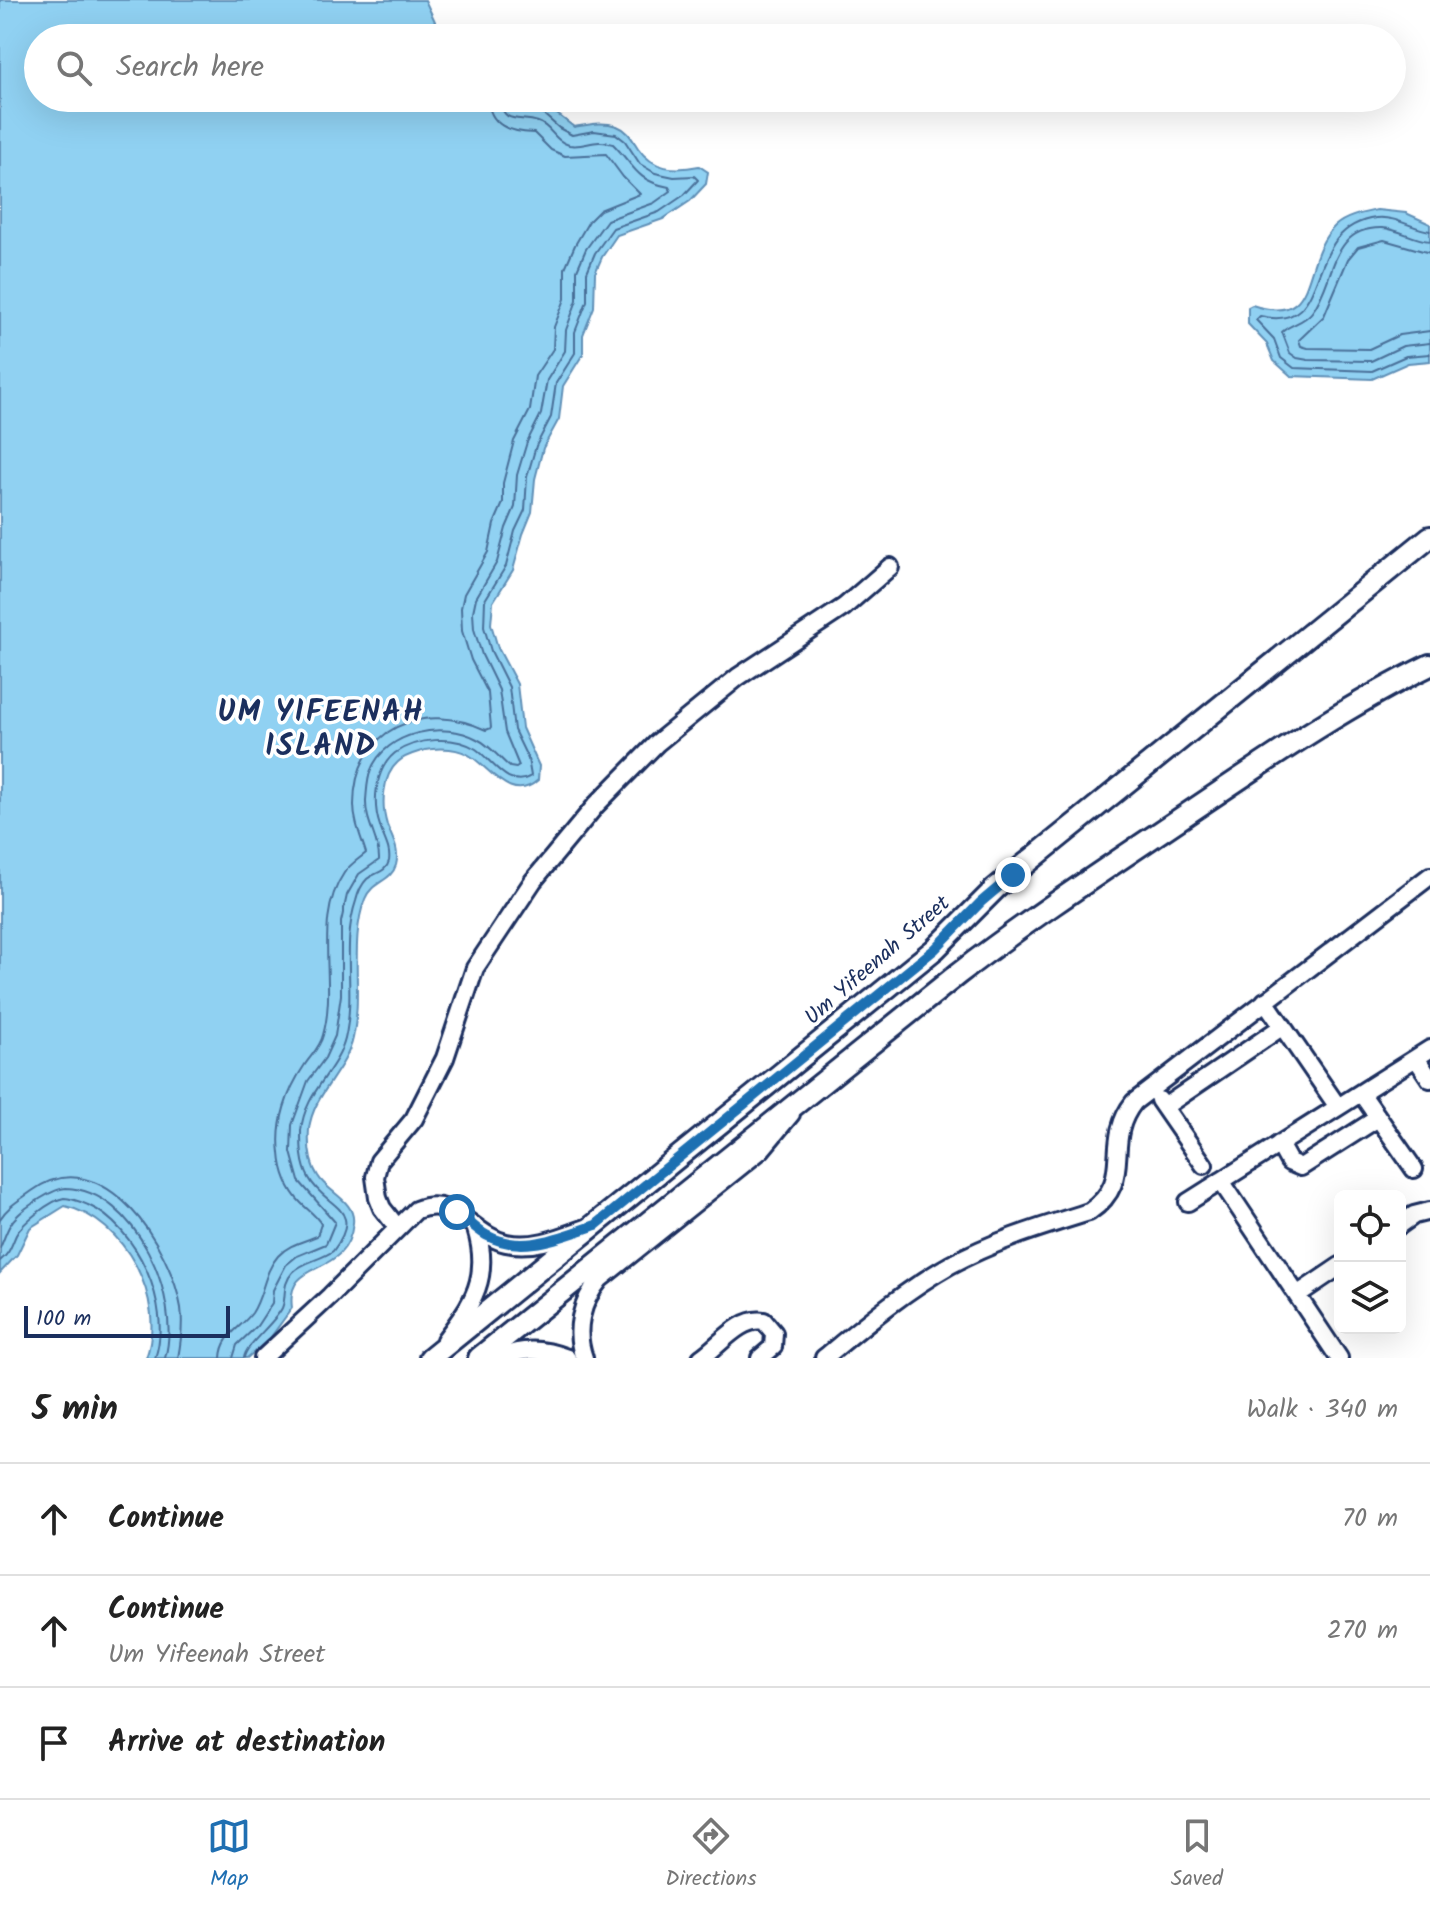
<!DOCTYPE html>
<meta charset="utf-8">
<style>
body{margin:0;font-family:Kalam,sans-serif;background:#f6f6f6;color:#222}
.controls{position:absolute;right:24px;bottom:24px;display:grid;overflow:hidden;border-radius:12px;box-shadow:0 8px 32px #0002}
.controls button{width:72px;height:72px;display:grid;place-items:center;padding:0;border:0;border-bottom:2px solid #e0e0e0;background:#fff;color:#222;font:40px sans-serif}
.scale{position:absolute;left:24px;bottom:20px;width:206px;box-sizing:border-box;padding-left:8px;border:4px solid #1b2f5e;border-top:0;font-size:22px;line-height:28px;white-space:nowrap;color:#1b2f5e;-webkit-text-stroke:6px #fff;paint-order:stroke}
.stop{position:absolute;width:24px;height:24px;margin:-18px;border:6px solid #1f6fb2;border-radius:50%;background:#fff}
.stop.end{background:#1f6fb2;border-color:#fff;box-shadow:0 2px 8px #0008}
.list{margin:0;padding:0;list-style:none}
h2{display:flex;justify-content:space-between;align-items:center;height:104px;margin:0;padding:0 32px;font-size:34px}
h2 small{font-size:26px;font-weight:400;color:#767676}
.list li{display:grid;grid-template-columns:52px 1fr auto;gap:24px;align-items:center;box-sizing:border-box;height:112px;padding:0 32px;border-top:2px solid #e0e0e0}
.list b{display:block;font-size:30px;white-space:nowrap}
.list p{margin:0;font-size:26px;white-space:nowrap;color:#767676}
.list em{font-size:26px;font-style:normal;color:#767676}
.icon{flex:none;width:44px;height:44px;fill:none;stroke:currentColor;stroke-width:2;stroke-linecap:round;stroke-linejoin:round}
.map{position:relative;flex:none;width:1430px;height:1358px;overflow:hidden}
.search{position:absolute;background:#fff;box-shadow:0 8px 32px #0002;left:24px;right:24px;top:24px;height:88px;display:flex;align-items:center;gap:20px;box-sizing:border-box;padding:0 28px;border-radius:44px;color:#767676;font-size:30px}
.sheet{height:440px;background:#fff}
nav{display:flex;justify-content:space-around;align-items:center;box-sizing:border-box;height:112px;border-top:2px solid #e0e0e0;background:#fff;font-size:22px;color:#767676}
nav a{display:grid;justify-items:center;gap:4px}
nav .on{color:#1f6fb2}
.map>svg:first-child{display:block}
.water{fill:#90d1f2;stroke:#6190b7;stroke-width:2}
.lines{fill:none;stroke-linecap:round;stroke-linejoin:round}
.shore{stroke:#4a7099;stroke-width:2}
.minor-casing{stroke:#1b2f5e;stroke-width:22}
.major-casing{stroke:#1b2f5e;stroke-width:26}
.minor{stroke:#fff;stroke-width:16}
.major{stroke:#fff;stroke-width:20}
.route{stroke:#1f6fb2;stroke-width:10}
.labels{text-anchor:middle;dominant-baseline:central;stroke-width:7;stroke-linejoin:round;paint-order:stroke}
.street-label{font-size:22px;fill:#1b2f5e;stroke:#fff}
.district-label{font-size:30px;font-weight:bold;letter-spacing:2px;fill:#1b2f5e;stroke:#fff}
</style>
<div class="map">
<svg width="1430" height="1358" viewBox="0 0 1430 1358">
<rect width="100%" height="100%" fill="#fff"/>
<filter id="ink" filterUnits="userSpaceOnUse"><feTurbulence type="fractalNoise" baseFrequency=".0125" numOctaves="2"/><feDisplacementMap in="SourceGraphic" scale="16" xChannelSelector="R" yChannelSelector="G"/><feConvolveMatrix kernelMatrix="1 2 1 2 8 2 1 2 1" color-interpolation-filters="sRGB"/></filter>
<g filter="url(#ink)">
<path class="water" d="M 0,0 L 425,0 L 439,30 L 452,38 L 38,38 L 38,98 L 513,98 L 522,103 L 544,104 L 574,127 C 589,125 601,121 617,126 C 628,130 632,139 638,148 C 653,170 675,171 699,166 L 708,172 L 706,184 L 690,201 L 663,219 L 617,235 L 602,257 L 595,273 L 594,307 L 583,335 L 583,354 L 563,386 L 559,419 L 543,448 L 535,479 L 532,512 L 523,534 L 513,570 L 493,602 L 491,624 L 498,648 L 517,684 L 522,728 L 539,766 L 538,780 C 512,804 491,770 472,757 C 460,748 440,747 425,750 C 416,753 405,755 398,762 C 382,776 381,806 387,825 C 392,838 400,850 396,865 C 391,882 372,881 365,899 C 349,941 363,992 353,1038 C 346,1071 313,1094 309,1129 C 308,1145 309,1163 318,1176 C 327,1192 356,1201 353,1223 C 347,1281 285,1256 292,1308 L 270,1338 L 247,1358 L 146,1358 C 167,1300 125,1220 65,1206 L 30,1228 L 17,1255 L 0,1273 Z
M 1377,210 L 1406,213 L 1430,224 L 1430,361 L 1408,363 L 1372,379 L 1291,376 L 1274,361 L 1267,344 L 1248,324 L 1248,307 L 1252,305 C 1322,328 1299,260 1335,226 C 1346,216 1363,213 1377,210 Z"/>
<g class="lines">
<path class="shore" d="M 1430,231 C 1411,228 1396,216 1376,218 C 1299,228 1336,335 1260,316 L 1256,320 L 1274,339 L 1281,358 L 1294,368 L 1372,371 L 1406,356 L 1430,354
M 1430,241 C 1413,240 1400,229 1382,228 C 1329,227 1336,281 1312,312 C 1304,323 1290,324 1282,332 L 1290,353 L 1297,358 L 1308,360 L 1371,361 L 1403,346 L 1430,343
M 1430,253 L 1384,240 L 1358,247 L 1348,259 L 1324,316 L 1299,340 L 1301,346 L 1308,348 L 1369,349 L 1399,335 L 1430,331
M 0,1219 C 9,1205 20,1200 32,1191 C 104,1139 171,1248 181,1308 C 183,1324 181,1342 178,1358
M 0,1248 C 5,1237 8,1224 18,1215 C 26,1207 54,1188 66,1188 C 136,1190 182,1299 165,1358
M 0,1261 C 10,1253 11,1246 16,1235 C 22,1223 51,1200 64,1198 C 72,1198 81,1202 88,1205 C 137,1227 173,1307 155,1358
M 221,1358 C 222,1335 240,1329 252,1313 C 264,1295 263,1273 278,1256 C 289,1244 303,1242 317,1236 L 321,1224 C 317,1216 308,1210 301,1203 C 288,1190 281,1171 280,1153 C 276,1123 287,1091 304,1066 C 310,1056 320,1048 323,1035 C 338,983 312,920 344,873 C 350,864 359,859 366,853 C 361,837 354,822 354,805 C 354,728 422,700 486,730 L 491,728 L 488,693 L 471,660 L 462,631 L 461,608 L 464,594 L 488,552 L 494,524 L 503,503 L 503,483 L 514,441 L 530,410 L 535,376 L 553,349 L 554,327 L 565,299 L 565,268 L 575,245 L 589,221 L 600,210 L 640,194 L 623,177 L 606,154 L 565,156 L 551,150 L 534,133 C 510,132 489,126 488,98
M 233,1358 L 237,1345 L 257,1326 L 272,1303 L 273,1290 L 286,1265 L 297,1256 L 326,1244 L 335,1222 L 299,1181 L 291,1152 L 292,1125 L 308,1081 L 325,1058 L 335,1036 L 341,995 L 341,922 L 347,895 L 359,874 L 379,860 C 380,840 365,823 366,800 C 367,790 367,779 371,770 C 386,731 444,721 477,739 C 490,745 499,758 510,767 L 516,768 L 519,766 L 505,732 L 499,690 L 482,655 L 474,629 L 473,612 L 476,598 L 497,562 L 506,528 L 515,507 L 517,475 L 527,442 L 541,414 L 547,380 L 565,351 L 566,330 L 577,300 L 577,270 L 586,249 L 607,220 L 654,203 L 671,191 L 669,187 C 635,181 634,165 613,144 C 594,138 585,148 569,145 C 554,141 551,126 538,122 C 521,115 502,127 500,98
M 244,1358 C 245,1345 274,1324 282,1308 C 287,1297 281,1285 293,1272 C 304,1261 321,1260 333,1251 C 366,1207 325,1208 309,1178 C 301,1164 301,1146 301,1131 C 304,1093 337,1071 345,1039 C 356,993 341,945 356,901 C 358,893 361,885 367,879 C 375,872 386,873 389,861 C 391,848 383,838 380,826 C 372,803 375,769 395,753 C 416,738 454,735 476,749 C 493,761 508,790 531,776 L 528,759 L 514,730 L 509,687 L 491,651 L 484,627 L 485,600 L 506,566 L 515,531 L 525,510 L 527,477 L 536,446 L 551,417 L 556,383 L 575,353 L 575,332 L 587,301 L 587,272 L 595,253 L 613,228 L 659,212 L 684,195 L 698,180 L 694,176 L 674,177 L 655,173 L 640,164 L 625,141 L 616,134 L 594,131 L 572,135 L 559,128 L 541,112 L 515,108 L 510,98"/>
<defs>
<path id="minor" d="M 1265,1001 L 1338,1107
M 1416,1058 L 1430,1079
M 1361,1093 L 1414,1169
M 1159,1100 L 1204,1165
M 1164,1107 L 1283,1026
M 1279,1144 L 1289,1162 L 1301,1167 L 1378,1118
M 1221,1181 L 1339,1358
M 1188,1202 L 1430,1049
M 1400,1225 L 1414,1215 L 1430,1211
M 397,1227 L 382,1208 L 378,1198 L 375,1177 L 379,1161 L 414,1119 L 445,1058 L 475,968 L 533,881 L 596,805 L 657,743 L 738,677 L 844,607 L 890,567
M 1297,1295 L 1340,1266
M 445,1340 C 473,1303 491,1277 476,1229
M 263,1358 L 330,1296 L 416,1210 C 455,1194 472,1235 506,1243 C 534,1249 561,1237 586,1228
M 500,1358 C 522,1347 545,1349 567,1358
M 584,1358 C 574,1330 581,1302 600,1279 L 761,1150 L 791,1114
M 701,1358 C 719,1346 741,1316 764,1321 L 774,1333 L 773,1347 L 760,1358
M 824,1358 C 864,1325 904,1291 950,1265 C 994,1241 1041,1227 1089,1212 C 1137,1179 1101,1144 1134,1102 L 1430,876"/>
<path id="major" d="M 430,1358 L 935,949 L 996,888 L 1430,537
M 479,1358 L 958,974 C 1032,917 1110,866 1187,814 C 1266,761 1344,707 1430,665"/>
</defs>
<use href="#minor" class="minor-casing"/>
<use href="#major" class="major-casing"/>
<use href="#minor" class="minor"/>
<use href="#major" class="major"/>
</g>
</g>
<g class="lines" filter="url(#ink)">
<path class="route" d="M 457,1212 C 467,1219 475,1229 486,1235 C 522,1255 560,1237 596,1225 L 935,949 L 981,902 L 1013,875"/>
</g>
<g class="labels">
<g class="street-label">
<text transform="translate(878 961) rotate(-41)">Um Yifeenah Street</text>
</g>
<g class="district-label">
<text x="321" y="713">UM YIFEENAH<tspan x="321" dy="34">ISLAND</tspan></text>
</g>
</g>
</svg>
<div class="controls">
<button><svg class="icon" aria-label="locate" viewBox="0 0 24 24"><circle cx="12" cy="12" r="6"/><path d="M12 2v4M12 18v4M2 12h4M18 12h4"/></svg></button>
<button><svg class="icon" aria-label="layers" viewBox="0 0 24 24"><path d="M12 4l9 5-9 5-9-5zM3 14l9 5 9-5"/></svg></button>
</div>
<div class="scale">100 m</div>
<div class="stop" style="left:457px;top:1212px"></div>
<div class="stop end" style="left:1013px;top:875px"></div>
<div class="search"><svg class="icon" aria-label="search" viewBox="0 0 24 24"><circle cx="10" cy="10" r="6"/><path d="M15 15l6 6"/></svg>Search here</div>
</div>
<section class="sheet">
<h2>5 min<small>Walk · 340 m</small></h2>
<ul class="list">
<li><svg class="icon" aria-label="ahead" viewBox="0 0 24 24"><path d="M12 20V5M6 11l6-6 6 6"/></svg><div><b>Continue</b></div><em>70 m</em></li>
<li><svg class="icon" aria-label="ahead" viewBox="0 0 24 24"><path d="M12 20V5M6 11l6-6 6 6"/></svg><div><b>Continue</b><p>Um Yifeenah Street</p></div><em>270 m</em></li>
<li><svg class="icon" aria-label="arrive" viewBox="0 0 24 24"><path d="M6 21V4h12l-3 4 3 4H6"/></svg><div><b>Arrive at destination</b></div></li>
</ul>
</section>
<nav>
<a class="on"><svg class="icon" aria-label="map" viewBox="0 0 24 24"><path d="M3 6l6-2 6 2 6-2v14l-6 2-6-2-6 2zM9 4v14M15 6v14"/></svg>Map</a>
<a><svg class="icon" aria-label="directions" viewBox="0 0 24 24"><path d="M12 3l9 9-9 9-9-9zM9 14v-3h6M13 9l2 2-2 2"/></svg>Directions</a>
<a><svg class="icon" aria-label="saved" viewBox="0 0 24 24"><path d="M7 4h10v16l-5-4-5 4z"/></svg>Saved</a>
</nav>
